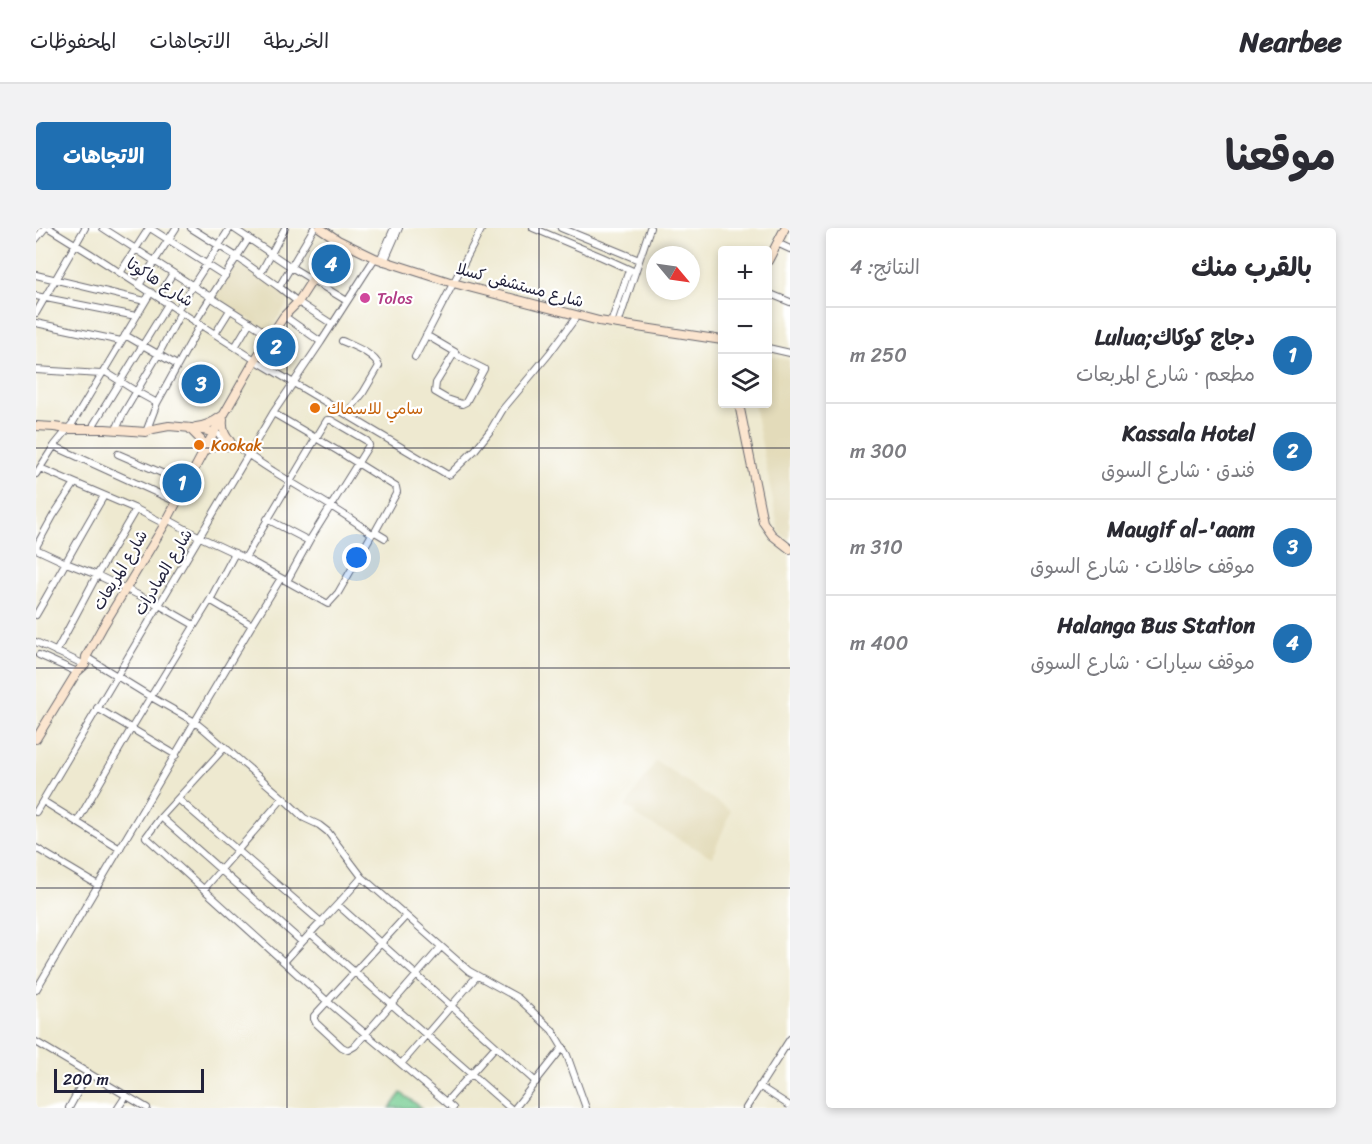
<!DOCTYPE html>
<html lang="ar">
<meta charset="utf-8">
<style>
body{margin:0;font-family:Sriracha,"Playpen Sans Arabic",sans-serif;background:#f2f2f3;color:#2b2b33;direction:rtl}
.controls{position:absolute;right:18px;top:18px;display:grid;overflow:hidden;border-radius:6px;box-shadow:0 3px 9px #0003}
.controls button{width:54px;height:54px;display:grid;place-items:center;padding:0;border:0;border-bottom:2px solid #e1e1e2;background:#fff;color:#2b2b33;font:30px sans-serif}
.compass{position:absolute;left:610px;top:18px;width:54px;height:54px;border-radius:50%;background:#fff;box-shadow:0 3px 9px #0003;rotate:119deg}
.scale{position:absolute;left:18px;bottom:15px;width:150px;box-sizing:border-box;padding-left:6px;border:3px solid #22223b;border-top:0;font-size:16px;line-height:21px;white-space:nowrap;color:#22223b;-webkit-text-stroke:4px #fff;paint-order:stroke}
.you{position:absolute;left:321px;top:330px;width:21px;height:21px;margin:-15px;border:4px solid #fff;border-radius:50%;background:#1a73e8;box-shadow:0 0 0 9px #1a73e833}
.badge{display:grid;place-items:center;width:39px;height:39px;border-radius:50%;background:#1f6fb2;color:#fff;font-size:20px;font-weight:700}
.pin{position:absolute;translate:-50% -50%;border:3px solid #fff;box-shadow:0 2px 6px #0006}
.list{margin:0;padding:0;list-style:none}
h2{display:flex;justify-content:space-between;align-items:center;height:78px;margin:0;padding:0 24px;font-size:26px}
h2 small{font-size:20px;font-weight:400;color:#7c7c81}
.list li{display:grid;grid-template-columns:39px 1fr auto;gap:18px;align-items:center;box-sizing:border-box;height:96px;padding:0 24px;border-top:2px solid #e1e1e2}
.list b{display:block;font-size:22px;white-space:nowrap}
.list p{margin:0;font-size:20px;white-space:nowrap;color:#7c7c81}
.list em{font-size:20px;font-style:normal;color:#7c7c81}
.icon{flex:none;width:33px;height:33px;fill:none;stroke:currentColor;stroke-width:2;stroke-linecap:round;stroke-linejoin:round}
.map{position:relative;flex:none;width:754px;height:880px;overflow:hidden;direction:ltr;border-radius:6px}
header{display:flex;align-items:center;gap:36px;box-sizing:border-box;height:84px;padding:0 30px;background:#fff;border-bottom:2px solid #e1e1e2}
header strong{font-size:28px}
nav{display:flex;gap:33px;margin-inline-start:auto;font-size:21px}
.intro{display:flex;align-items:center;justify-content:space-between;box-sizing:border-box;height:144px;padding:0 36px}
h1{margin:0;font-size:42px}
.button{padding:15px 27px;border-radius:6px;background:#1f6fb2;color:#fff;font-size:21px;font-weight:700}
main{display:flex;gap:36px;padding:0 36px}
aside{flex:1;background:#fff;border-radius:6px;box-shadow:0 3px 9px #0003}
.map>svg:first-child{display:block}
.built{fill:#e3dbba}
.green{fill:#74cc91;stroke:#4b7766;stroke-width:1.5}
.lines{fill:none;stroke-linecap:round;stroke-linejoin:round}
.street-casing{stroke:#69686f;stroke-width:8}
.secondary-casing{stroke:#69686f;stroke-width:10}
.street{stroke:#fff;stroke-width:6}
.secondary{stroke:#fbe5cf;stroke-width:8}
.grid{fill:none;stroke:#22223b;stroke-width:1.5;stroke-opacity:0.55}
.hotel-dot{fill:#d1479c;stroke:#fff;stroke-width:2}
.food-dot{fill:#e8710a;stroke:#fff;stroke-width:2}
.labels{text-anchor:middle;dominant-baseline:central;stroke-width:4.5;stroke-linejoin:round;paint-order:stroke}
.street-label{font-size:16px;fill:#22223b;stroke:#fff}
.hotel-label{font-size:16px;fill:#b23c85;stroke:#fff;text-anchor:start}
.food-label{font-size:16px;fill:#c56008;stroke:#fff;text-anchor:start}
</style>
<header>
<strong>Nearbee</strong>
<nav><a>الخريطة</a><a>الاتجاهات</a><a>المحفوظات</a></nav>
</header>
<div class="intro"><h1>موقعنا</h1><a class="button">الاتجاهات</a></div>
<main>
<aside>
<h2>بالقرب منك<small>النتائج: 4</small></h2>
<ul class="list">
<li><span class="badge">1</span><div><b>دجاج كوكاك;Lulua</b><p>مطعم · شارع المربعات</p></div><em>250 m</em></li>
<li><span class="badge">2</span><div><b>Kassala Hotel</b><p>فندق · شارع السوق</p></div><em>300 m</em></li>
<li><span class="badge">3</span><div><b>Maugif al-'aam</b><p>موقف حافلات · شارع السوق</p></div><em>310 m</em></li>
<li><span class="badge">4</span><div><b>Halanga Bus Station</b><p>موقف سيارات · شارع السوق</p></div><em>400 m</em></li>
</ul>
</aside>
<div class="map">
<svg width="754" height="880" viewBox="0 0 754 880">
<rect width="100%" height="100%" fill="#fff"/>
<filter id="ink" filterUnits="userSpaceOnUse"><feTurbulence type="fractalNoise" baseFrequency=".0167" numOctaves="2"/><feDisplacementMap in="SourceGraphic" scale="12" xChannelSelector="R" yChannelSelector="G"/><feConvolveMatrix kernelMatrix="1 2 1 2 8 2 1 2 1" color-interpolation-filters="sRGB"/></filter>
<filter id="wash" filterUnits="userSpaceOnUse"><feTurbulence type="fractalNoise" baseFrequency=".008" numOctaves="4" result="noise"/><feDisplacementMap in="SourceGraphic" scale="24" xChannelSelector="R" yChannelSelector="G"/><feGaussianBlur stdDeviation="1.35" result="paint"/><feColorMatrix in="noise" values="0 0 0 0 0 0 0 0 0 0 0 0 0 0 0 0 0 1.4 0 .05"/><feComposite in="paint" operator="in"/></filter>
<g filter="url(#wash)">
<rect width="100%" height="100%" fill="#eee9d0"/>
<path class="built" d="M 201,34 L 256,68 L 233,104 L 179,69 Z
M 732,128 L 754,132 L 754,312 L 743,305 L 718,176 L 732,176 Z
M 620,533 L 695,583 L 676,629 L 598,587 L 600,584 L 589,579 Z"/>
<path class="green" d="M 365,865 L 386,880 L 354,880 Z"/>
</g>
<g filter="url(#ink)">
<g class="lines">
<defs>
<path id="street" d="M 13,0 L 55,26 L 219,132 L 412,247 L 414,246 L 439,222 L 454,203 L 467,181 L 513,126 L 541,88
M 67,0 L 235,108
M 114,0 L 189,48
M 155,0 L 201,29 L 243,59 L 262,74 L 296,96
M 197,0 L 255,39 L 311,73
M 497,0 L 566,29 L 599,44
M 525,0 L 603,32
M 0,11 L 9,0
M 741,15 L 754,21
M 344,32 L 358,0
M 348,34 L 363,0
M 84,45 L 113,0
M 224,46 L 249,0
M 0,47 L 109,73
M 103,57 L 140,0
M 243,59 L 278,0
M 732,65 L 754,74
M 0,68 L 100,88
M 122,69 L 137,45
M 141,82 L 194,0
M 0,85 L 49,0
M 248,88 L 285,114
M 159,94 L 213,10
M 0,95 L 85,113
M 575,95 L 593,42
M 582,96 L 614,0
M 179,106 L 194,82
M 89,107 L 141,137
M 390,107 L 419,124 L 418,126 L 448,141 L 430,174 L 426,176 L 411,171 L 399,164 L 400,155 L 419,124
M 306,113 C 317,118 339,126 343,138 L 327,165 L 310,186
M 199,119 L 214,94
M 732,120 L 754,125
M 379,129 L 446,0
M 0,142 L 65,146
M 68,143 L 101,164 L 121,175
M 237,185 L 302,223 L 360,259 L 361,264 L 339,304
M 58,196 L 132,76
M 80,202 L 86,188 L 122,127 L 145,84
M 110,204 L 121,175 L 164,97
M 178,204 C 199,216 217,231 237,243 C 270,264 305,282 336,306 L 339,304 L 349,310
M 18,218 L 141,274
M 82,226 L 151,256
M 4,240 L 100,281 L 129,296
M 0,246 L 18,218 L 36,196 L 115,64
M 131,291 L 164,309 L 209,330 L 292,376 L 302,365 L 336,306
M 231,291 L 273,313
M 0,319 L 17,288 L 39,255
M 0,321 L 30,335 L 61,347 L 123,377 L 158,397
M 209,330 L 280,210 L 291,192 L 295,192 L 331,213 L 333,217 L 273,313 L 251,353
M 174,372 L 216,397
M 0,387 C 23,348 44,307 68,268
M 0,414 L 49,437
M 20,424 L 61,347 L 100,281
M 3,427 L 41,444
M 50,429 L 115,469 L 159,494 L 170,503 L 247,570 L 268,590 L 283,597 L 292,604 L 326,649 L 433,743 L 482,770 L 516,802 L 531,827 L 550,880
M 61,480 L 140,527
M 189,519 L 125,589 L 110,609 L 292,774 L 417,880
M 142,571 L 286,695
M 7,573 L 84,621
M 0,584 L 237,185 L 285,114 L 339,30
M 125,589 L 266,714
M 41,594 L 95,501 L 174,372 L 199,325
M 0,620 L 62,657
M 168,661 L 247,570
M 302,677 L 500,854
M 370,688 L 278,788 L 278,791 L 280,795 L 306,819 L 312,822 L 319,818 L 405,719
M 274,705 L 474,880
M 248,734 C 274,705 301,678 326,649
M 0,762 L 216,397 L 245,350
M 0,814 L 111,880
M 365,836 L 441,748
M 723,858 L 754,878
M 410,874 L 459,819
M 33,880 L 52,845
M 82,880 L 90,868
M 479,880 L 527,819
M 710,880 L 754,811"/>
<path id="secondary" d="M 284,0 L 302,12 L 339,30 L 417,55 L 563,93 L 686,112
M 732,33 L 749,0
M 703,176 L 727,294 L 736,307 L 754,321
M 187,192 C 186,201 188,207 194,213
M 0,198 L 18,199 L 32,201 L 69,201 L 110,204 L 117,201 L 133,198 L 155,200 L 178,204
M 160,199 C 170,198 178,194 186,188
M 153,200 L 165,212 L 170,220
M 169,222 L 180,217 L 192,218
M 0,511 L 41,444 L 49,437 L 50,429 L 66,400 L 129,296 L 183,195 L 219,132 L 248,88 L 262,74 L 302,12"/>
</defs>
<use href="#street" class="street-casing"/>
<use href="#secondary" class="secondary-casing"/>
<use href="#street" class="street"/>
<use href="#secondary" class="secondary"/>
</g>
</g>
<path class="grid" d="M 251,0 L 251,880M 503,0 L 503,880M 0,220 L 754,220M 0,440 L 754,440M 0,660 L 754,660"/>
<circle class="hotel-dot" cx="329" cy="70" r="6"/>
<g class="food-dot">
<circle cx="279" cy="180" r="6"/>
<circle cx="163" cy="217" r="6"/>
</g>
<g class="labels">
<g class="street-label">
<text transform="translate(124 54) rotate(33)">شارع هاكوتا</text>
<text transform="translate(484 57) rotate(15)">شارع مستشفى كسلا</text>
<text transform="translate(84 342) rotate(-59)">شارع المربعات</text>
<text transform="translate(127 344) rotate(-59)">شارع الصادرات</text>
</g>
<g class="hotel-label">
<text x="341" y="70">Tolos</text>
</g>
<g class="food-label">
<text x="291" y="180">سامي للاسماك</text>
<text x="175" y="217">Kookak</text>
</g>
</g>
</svg>
<div class="controls">
<button>+</button>
<button>−</button>
<button><svg class="icon" aria-label="layers" viewBox="0 0 24 24"><path d="M12 4l9 5-9 5-9-5zM3 14l9 5 9-5"/></svg></button>
</div>
<svg class="compass" viewBox="-18 -18 36 36"><path d="M0-13l5 13h-10z" fill="#e53935"/><path d="M0 13l5-13h-10z" fill="#7c7c81"/></svg>
<div class="scale">200 m</div>
<div class="you"></div>
<div class="pin badge" style="left:146px;top:255px">1</div>
<div class="pin badge" style="left:240px;top:119px">2</div>
<div class="pin badge" style="left:165px;top:156px">3</div>
<div class="pin badge" style="left:295px;top:36px">4</div>
</div>
</main>
